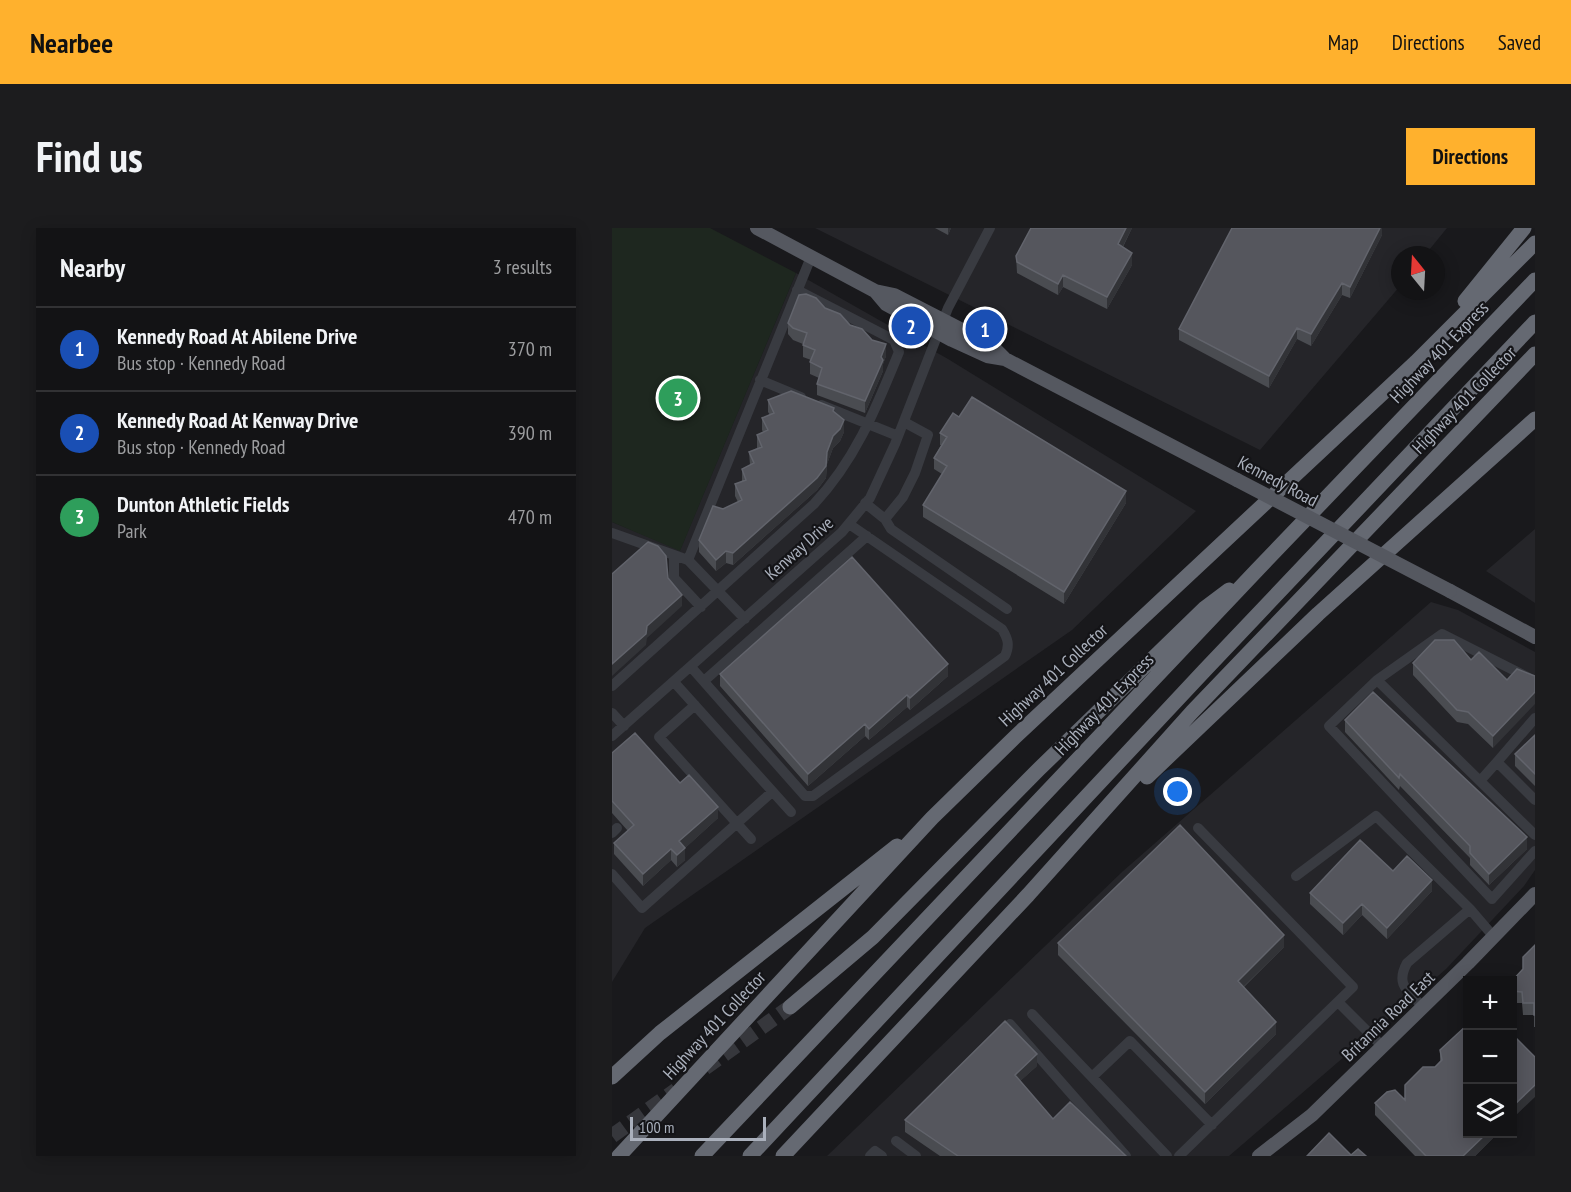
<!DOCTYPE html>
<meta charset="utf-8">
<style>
body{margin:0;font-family:"PT Sans Narrow",sans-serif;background:#1c1c1e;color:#f1f3f6}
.controls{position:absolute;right:18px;bottom:18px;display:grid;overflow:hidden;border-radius:0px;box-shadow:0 3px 15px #0003}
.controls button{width:54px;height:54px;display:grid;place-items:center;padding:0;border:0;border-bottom:2px solid #323234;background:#131315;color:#f1f3f6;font:30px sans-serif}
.compass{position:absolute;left:779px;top:18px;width:54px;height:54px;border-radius:50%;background:#131315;box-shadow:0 3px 15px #0003;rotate:342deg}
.scale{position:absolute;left:18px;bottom:15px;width:136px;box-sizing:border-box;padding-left:6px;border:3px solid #aab0bc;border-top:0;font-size:16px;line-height:21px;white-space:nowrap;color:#aab0bc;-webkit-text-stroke:4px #141417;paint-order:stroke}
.you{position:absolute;left:566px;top:564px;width:21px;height:21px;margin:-15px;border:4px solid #fff;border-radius:50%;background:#1a73e8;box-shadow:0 0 0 9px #1a73e833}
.badge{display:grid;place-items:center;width:39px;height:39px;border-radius:50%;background:#ffb12d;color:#fff;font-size:20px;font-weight:700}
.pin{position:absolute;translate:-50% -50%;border:3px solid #fff;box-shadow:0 2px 6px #0006}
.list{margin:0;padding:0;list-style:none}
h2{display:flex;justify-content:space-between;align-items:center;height:78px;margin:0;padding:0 24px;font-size:26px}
h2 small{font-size:20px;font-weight:400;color:#9d9ea0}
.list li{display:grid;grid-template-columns:39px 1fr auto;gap:18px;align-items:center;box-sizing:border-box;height:84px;padding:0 24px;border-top:2px solid #323234}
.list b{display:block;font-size:22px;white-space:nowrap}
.list p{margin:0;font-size:20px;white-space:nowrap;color:#9d9ea0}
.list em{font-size:20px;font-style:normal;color:#9d9ea0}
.icon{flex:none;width:33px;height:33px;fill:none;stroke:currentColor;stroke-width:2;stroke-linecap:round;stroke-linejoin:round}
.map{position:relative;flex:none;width:923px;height:928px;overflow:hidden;border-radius:0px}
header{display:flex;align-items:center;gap:36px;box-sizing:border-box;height:84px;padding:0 30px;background:#ffb12d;color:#111}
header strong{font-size:28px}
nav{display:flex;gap:33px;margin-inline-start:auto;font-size:21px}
.intro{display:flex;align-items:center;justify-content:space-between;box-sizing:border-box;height:144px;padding:0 36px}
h1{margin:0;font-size:42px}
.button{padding:15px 27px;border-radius:0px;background:#ffb12d;color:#111;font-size:21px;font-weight:700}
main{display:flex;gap:36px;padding:0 36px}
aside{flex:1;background:#131315;border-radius:0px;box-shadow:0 3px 15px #0003}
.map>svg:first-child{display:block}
.built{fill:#252529}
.green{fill:#1e271f}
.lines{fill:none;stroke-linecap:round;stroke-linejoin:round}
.highway-tunnel{stroke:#36373c;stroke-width:15;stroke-dasharray:15 8;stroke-linecap:butt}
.minor{stroke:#393b41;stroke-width:10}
.major{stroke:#555860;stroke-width:14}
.highway{stroke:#656972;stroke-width:15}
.major-bridge{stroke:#555860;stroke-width:14}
.wall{fill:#4a4c51}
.shaded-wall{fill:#323337}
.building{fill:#55565d;stroke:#62646c;stroke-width:1.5}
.labels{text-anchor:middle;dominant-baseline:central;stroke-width:4.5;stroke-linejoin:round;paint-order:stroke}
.street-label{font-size:18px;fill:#aab0bc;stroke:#141417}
</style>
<header>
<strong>Nearbee</strong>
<nav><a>Map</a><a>Directions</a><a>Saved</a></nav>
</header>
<div class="intro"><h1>Find us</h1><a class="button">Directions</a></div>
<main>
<aside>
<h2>Nearby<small>3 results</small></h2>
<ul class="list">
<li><span class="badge" style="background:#1a4fb4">1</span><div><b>Kennedy Road At Abilene Drive</b><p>Bus stop · Kennedy Road</p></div><em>370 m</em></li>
<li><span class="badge" style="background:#1a4fb4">2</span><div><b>Kennedy Road At Kenway Drive</b><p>Bus stop · Kennedy Road</p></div><em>390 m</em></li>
<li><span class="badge" style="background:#2e9e5b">3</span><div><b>Dunton Athletic Fields</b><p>Park</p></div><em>470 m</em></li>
</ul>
</aside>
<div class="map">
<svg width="923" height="928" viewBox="0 0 923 928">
<rect width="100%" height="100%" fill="#19191c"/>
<path class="built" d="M 203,0 L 835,0 L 813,27 L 788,27 L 788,58 L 648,222 Z
M 184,45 L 336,131 L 584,283 L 460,402 L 33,700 L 0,754 L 0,294 L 68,322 Z
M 923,301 L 923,375 L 874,343 Z
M 819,374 L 846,382 L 923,424 L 923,642 L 912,658 L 834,741 L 617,928 L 215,928 L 510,644 Z"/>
<path class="green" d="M 0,0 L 98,0 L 184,45 L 68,323 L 0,294 Z"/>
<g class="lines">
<path class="highway-tunnel" d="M 93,840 L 178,779
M 0,908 L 64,862"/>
<path class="minor" d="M 148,152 L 189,169
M 209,177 L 286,208
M 253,275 L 273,291 L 291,269 L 303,245 L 316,207 L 292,194
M 273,291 L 279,301 L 395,381
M 0,305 L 76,332
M 62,327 L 62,350 L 89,379
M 133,391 L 76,332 L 199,29
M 79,439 L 193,568 L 201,568 L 393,428 C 398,417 396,411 390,401 L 237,296
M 765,452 L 923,607
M 92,453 L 255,308
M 923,453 L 830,406 L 765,452 L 717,498 L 880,671 L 923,623
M 62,454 L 179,584
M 0,458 L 202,276 C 244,231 264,180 287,124 L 282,112 L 185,62
M 83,477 L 47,509 L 139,611
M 0,485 L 12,498
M 923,490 L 885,534 L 923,572
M 0,508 L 230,304 L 258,270 L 283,216 L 336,80 L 378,0
M 868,553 L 885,534
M 0,605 L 5,600
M 0,646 L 30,680 L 160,564
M 684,648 L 764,588 L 858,681 L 795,735 C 783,757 796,763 811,779
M 858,681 L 882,709
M 726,774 L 770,818
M 420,786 L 555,928
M 398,796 L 514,928
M 480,849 L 518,813 L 600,897
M 284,913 L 304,928
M 258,928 L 263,923 L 270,928
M 567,928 L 741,759 L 586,600"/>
<path class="major" d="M 145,0 L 263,63 L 282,67 L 350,102 L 379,117 L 393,131 L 625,252
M 263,63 L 274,76 L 340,112 L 375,128 L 393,131
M 838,363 L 923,409
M 647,928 L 700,887 L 856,735 L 923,666"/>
<path class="highway" d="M 853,73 L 912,0
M 535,549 L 706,386 L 923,191
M 178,779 L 261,709 L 426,542 L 593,380 L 617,362
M 0,849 L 48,805 L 285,618
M 7,928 L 320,590 L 403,509 L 804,134 L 923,15
M 90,928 L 645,342 L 923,52
M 138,928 L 592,443 L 923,94
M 171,928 L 416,667 L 580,484 L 923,126"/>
<path class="major-bridge" d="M 625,252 L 838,363"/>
</g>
<path class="wall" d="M 323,0 L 339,0 L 336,7 Z
M 419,0 L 520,0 L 511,19 L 520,37 L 495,81 L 451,59 L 446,67 L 405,45 L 404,28 Z
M 770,0 L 770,7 L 738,70 L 730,67 L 699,118 L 685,111 L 657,160 L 567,112 L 567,101 Z
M 213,80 L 238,97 L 274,128 L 271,136 L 271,143 L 253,185 L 205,167 L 205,156 L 207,150 L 198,146 L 198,134 L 199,132 L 191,129 L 191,116 L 181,112 L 176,106 L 176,95 Z
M 156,172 L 221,183 L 232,204 L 228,213 L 221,220 L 215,236 L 214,250 L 205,262 L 121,337 L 114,335 L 104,343 L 87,324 L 87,312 L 111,281 L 126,274 L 123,268 L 123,256 L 130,254 L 130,241 L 138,237 L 137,224 L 145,220 L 145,207 L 151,204 L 150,202 L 150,190 L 158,187 L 156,184 Z
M 347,189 L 514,275 L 452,376 L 311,289 L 311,277 L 330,246 L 322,241 L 322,230 L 329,217 L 328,217 L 328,205 Z
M 859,432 L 895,452 L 881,520 L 856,496 L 845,494 L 801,447 L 801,435 Z
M 108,446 L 336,448 L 298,482 L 295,479 L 257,512 L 253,508 L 196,558 L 108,458 Z
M 733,492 L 915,621 L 877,657 L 858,637 L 858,630 L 788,558 L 787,562 L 733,504 Z
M 923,507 L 923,558 L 903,538 L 903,526 Z
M 0,525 L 68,555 L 106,590 L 73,620 L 73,632 L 65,639 L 59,632 L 31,658 L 2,626 L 2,615 L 16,603 L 0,585 Z
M 781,643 L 820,663 L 775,711 L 750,687 L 731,707 L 698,676 L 698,665 Z
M 446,715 L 672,719 L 632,759 L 664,806 L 593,876 L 446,727 Z
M 923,717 L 923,799 L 922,799 L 922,787 L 911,787 L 910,775 L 900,775 L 900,753 L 911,741 Z
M 855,785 L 855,906 L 885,906 L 863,928 L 803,928 L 763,887 L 763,875 L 793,872 L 828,833 L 828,822 L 853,800 L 853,794 Z
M 425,838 L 408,853 L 441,891 L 514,928 L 328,928 L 293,904 L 293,892 Z"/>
<path class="shaded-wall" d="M 336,0 L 339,0 L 336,7 Z
M 514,0 L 520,0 L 506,28 L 506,16 Z
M 768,0 L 770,0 L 770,7 L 738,70 L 738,59 Z
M 520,25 L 520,37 L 495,81 L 495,69 Z
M 451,47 L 451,59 L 446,67 L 446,56 Z
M 730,55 L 730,67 L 699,118 L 699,106 Z
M 685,100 L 685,111 L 657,160 L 657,148 Z
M 274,116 L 274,128 L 271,136 L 271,143 L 253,185 L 253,173 Z
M 232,192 L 232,204 L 228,213 L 221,220 L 215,236 L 214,250 L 205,262 L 121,337 L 121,325 L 221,208 Z
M 514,263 L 514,275 L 452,376 L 452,364 Z
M 114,323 L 114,335 L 104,343 L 104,332 Z
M 70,367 L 70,378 L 35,410 L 34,417 L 0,448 L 0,436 L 35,398 Z
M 336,436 L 336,448 L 298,482 L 298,470 Z
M 923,464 L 923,476 L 881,520 L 881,508 Z
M 295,467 L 295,479 L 257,512 L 257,501 Z
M 253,496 L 253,508 L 196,558 L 196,546 Z
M 106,579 L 106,590 L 70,623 L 73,620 L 73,632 L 65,639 L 65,627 L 67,613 Z
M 915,609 L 915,621 L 877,657 L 877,646 Z
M 59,621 L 59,632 L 31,658 L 31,646 Z
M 820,652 L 820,663 L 775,711 L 775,700 Z
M 750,676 L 750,687 L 731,707 L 731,695 Z
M 672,707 L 672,719 L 626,764 L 626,753 Z
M 664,794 L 664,806 L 593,876 L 593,864 Z
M 425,826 L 425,838 L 403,858 L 403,847 Z
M 923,857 L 923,869 L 900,891 L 900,879 Z
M 874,906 L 885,906 L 863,928 L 851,928 Z"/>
<path class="building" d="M 419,0 L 514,0 L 506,16 L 520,25 L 495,69 L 451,47 L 446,56 L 405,34 L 404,28 Z
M 620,0 L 768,0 L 738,59 L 730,55 L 699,106 L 685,100 L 657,148 L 567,101 Z
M 194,66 L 204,70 L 213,80 L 228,86 L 238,97 L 250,101 L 260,112 L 274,116 L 269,129 L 271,132 L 253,173 L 205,156 L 210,140 L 198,134 L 203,122 L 191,117 L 195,105 L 181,100 L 176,95 L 187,67 Z
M 179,163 L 222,180 L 221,183 L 232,192 L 228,201 L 221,208 L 215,224 L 214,238 L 205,250 L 121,325 L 114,323 L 104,332 L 87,312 L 101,278 L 111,281 L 130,272 L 123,256 L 134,252 L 130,241 L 142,235 L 137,224 L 150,219 L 145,207 L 156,202 L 150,190 L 162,185 L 156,172 Z
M 360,169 L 514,263 L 452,364 L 311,277 L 335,238 L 322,230 L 335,209 L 328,205 L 341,185 L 347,189 Z
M 36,314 L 46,318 L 54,328 L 56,350 L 70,367 L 35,398 L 34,406 L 0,436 L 0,346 Z
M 240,329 L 336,436 L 298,470 L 295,467 L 257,501 L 253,496 L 196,546 L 108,446 Z
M 823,412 L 842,412 L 859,432 L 867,424 L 895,452 L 905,441 L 923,448 L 923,464 L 881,508 L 856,484 L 845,482 L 801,435 Z
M 761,464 L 915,609 L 877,646 L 858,625 L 858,618 L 788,546 L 787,550 L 733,492 Z
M 23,505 L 68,555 L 77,547 L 106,579 L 67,613 L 73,620 L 65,627 L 59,621 L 31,646 L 2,615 L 22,597 L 0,573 L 0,525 Z
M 923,507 L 923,546 L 903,526 Z
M 568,597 L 672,707 L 626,753 L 664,794 L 593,864 L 446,715 Z
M 748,612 L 781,643 L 795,628 L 820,652 L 775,700 L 750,676 L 731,695 L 698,665 Z
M 923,717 L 923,787 L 922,787 L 922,775 L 911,775 L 910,764 L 900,763 L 900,753 L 911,741 L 911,729 Z
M 855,785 L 855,906 L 874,906 L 851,928 L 814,928 L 763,875 L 775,864 L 783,862 L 793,872 L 793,857 L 811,839 L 823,839 L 830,832 L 828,822 L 855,797 L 853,794 L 854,786 Z
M 393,793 L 425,826 L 403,847 L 441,891 L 458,874 L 514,928 L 346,928 L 293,892 Z
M 900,806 L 923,829 L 923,857 L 900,879 Z
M 717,905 L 739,927 L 746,921 L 754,928 L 695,928 Z"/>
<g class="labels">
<g class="street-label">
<text transform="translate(827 124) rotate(-46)">Highway 401 Express</text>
<text transform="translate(852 172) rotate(-46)">Highway 401 Collector</text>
<text transform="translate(666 253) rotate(28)">Kennedy Road</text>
<text transform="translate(187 320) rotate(-42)">Kenway Drive</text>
<text transform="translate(441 447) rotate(-43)">Highway 401 Collector</text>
<text transform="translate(492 476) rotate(-46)">Highway 401 Express</text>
<text transform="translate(776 788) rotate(-44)">Britannia Road East</text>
<text transform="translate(102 797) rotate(-47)">Highway 401 Collector</text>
</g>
</g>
</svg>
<div class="controls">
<button>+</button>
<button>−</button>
<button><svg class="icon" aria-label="layers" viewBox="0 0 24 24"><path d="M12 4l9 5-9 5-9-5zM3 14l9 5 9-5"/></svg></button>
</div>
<svg class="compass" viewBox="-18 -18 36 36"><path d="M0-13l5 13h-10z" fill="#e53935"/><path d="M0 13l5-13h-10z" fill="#9d9ea0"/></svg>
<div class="scale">100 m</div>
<div class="you"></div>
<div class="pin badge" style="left:373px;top:101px;background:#1a4fb4">1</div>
<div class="pin badge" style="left:299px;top:98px;background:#1a4fb4">2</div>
<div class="pin badge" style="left:66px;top:170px;background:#2e9e5b">3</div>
</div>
</main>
